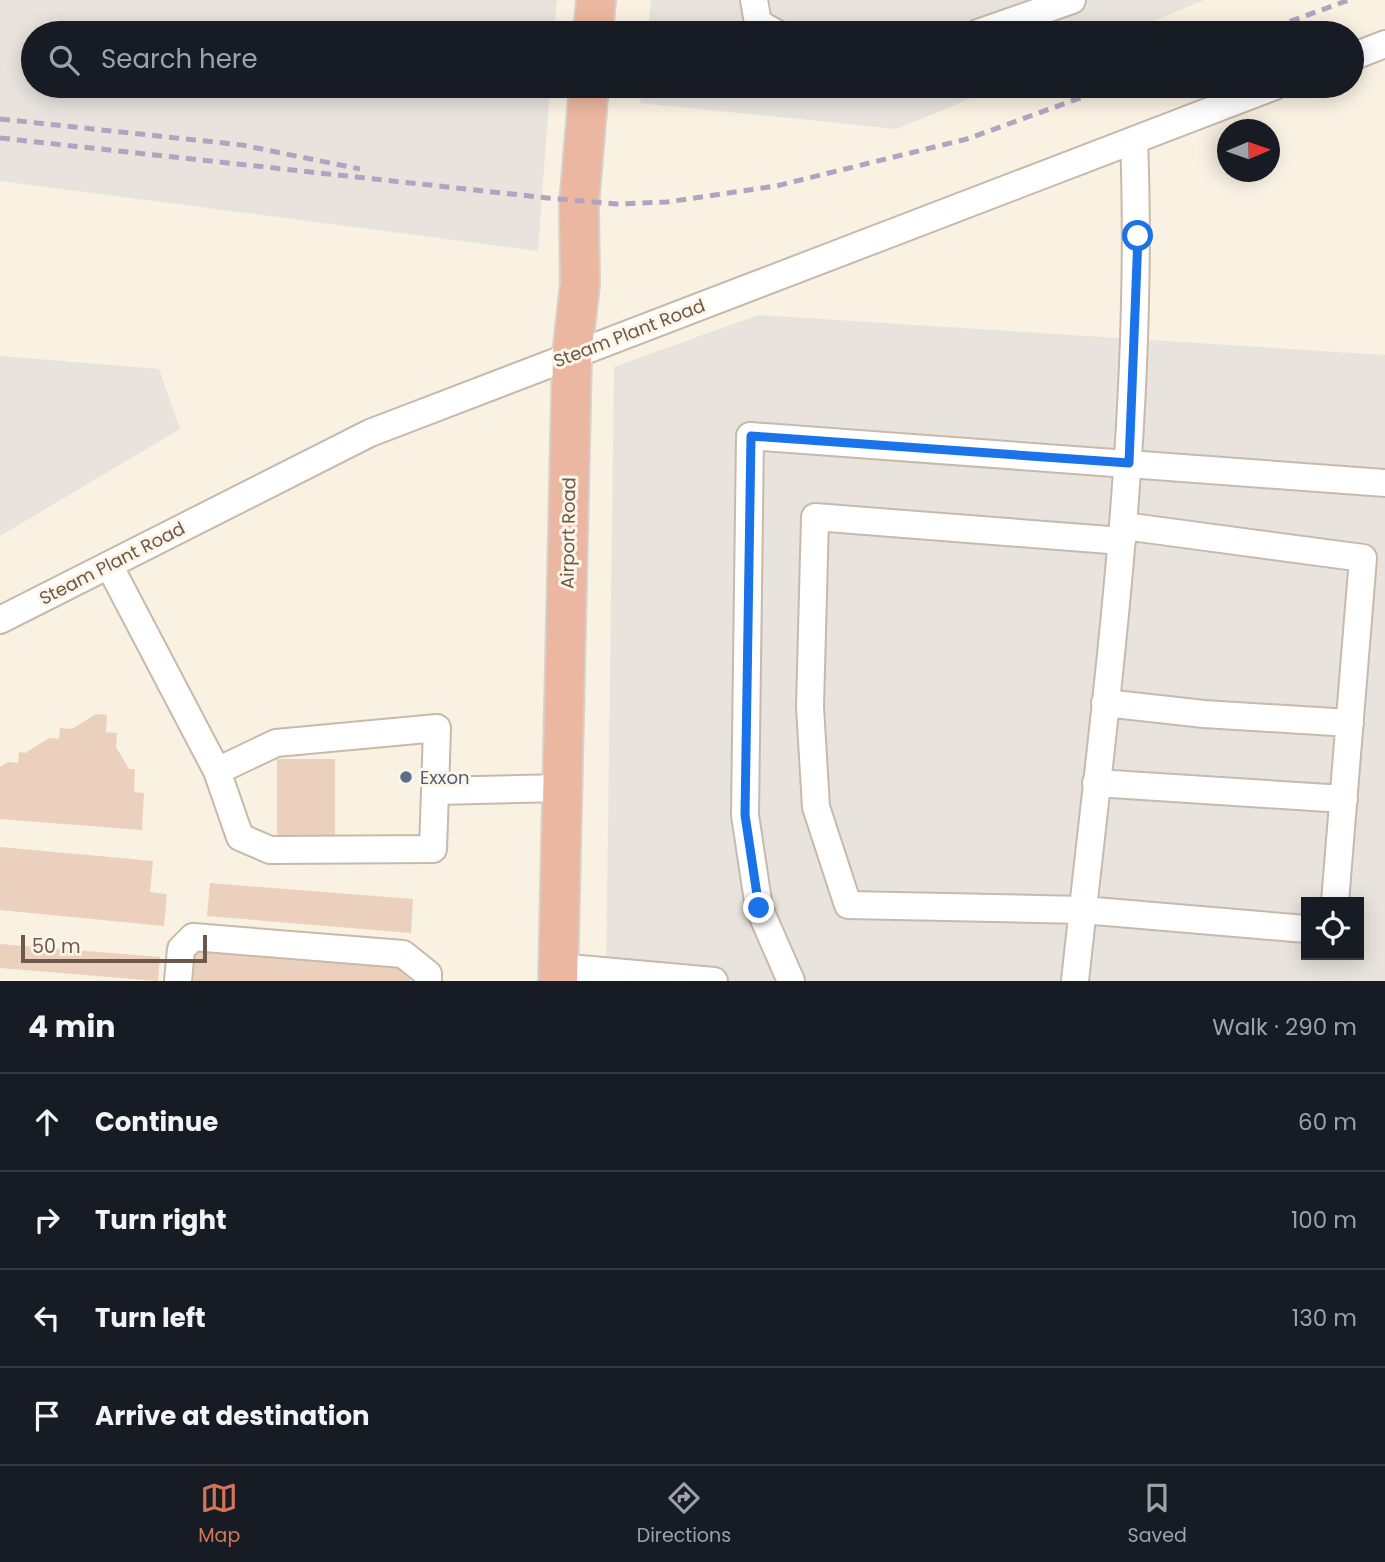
<!DOCTYPE html>
<meta charset="utf-8">
<style>
body{margin:0;font-family:Poppins,sans-serif;background:#242831;color:#f1f3f6}
.controls{position:absolute;right:21px;bottom:21px;display:grid;overflow:hidden;border-radius:0px;box-shadow:0 4px 18px #0003}
.controls button{width:63px;height:63px;display:grid;place-items:center;padding:0;border:0;border-bottom:2px solid #363941;background:#171b24;color:#f1f3f6;font:35px sans-serif}
.compass{position:absolute;left:1217px;top:119px;width:63px;height:63px;border-radius:50%;background:#171b24;box-shadow:0 4px 18px #0003;rotate:88deg}
.scale{position:absolute;left:21px;bottom:18px;width:186px;box-sizing:border-box;padding-left:7px;border:4px solid #6d594c;border-top:0;font-size:19px;line-height:24px;white-space:nowrap;color:#6d594c;-webkit-text-stroke:5px #fcf5e8;paint-order:stroke}
.stop{position:absolute;width:21px;height:21px;margin:-16px;border:5px solid #1a73e8;border-radius:50%;background:#fff}
.stop.end{background:#1a73e8;border-color:#fff;box-shadow:0 2px 7px #0008}
.list{margin:0;padding:0;list-style:none}
h2{display:flex;justify-content:space-between;align-items:center;height:91px;margin:0;padding:0 28px;font-size:30px}
h2 small{font-size:23px;font-weight:400;color:#9ea1a6}
.list li{display:grid;grid-template-columns:46px 1fr auto;gap:21px;align-items:center;box-sizing:border-box;height:98px;padding:0 28px;border-top:2px solid #363941}
.list b{display:block;font-size:26px;white-space:nowrap}
.list em{font-size:23px;font-style:normal;color:#9ea1a6}
.icon{flex:none;width:38px;height:38px;fill:none;stroke:currentColor;stroke-width:2;stroke-linecap:round;stroke-linejoin:round}
.map{position:relative;flex:none;width:1385px;height:981px;overflow:hidden}
.search{position:absolute;background:#171b24;box-shadow:0 4px 18px #0003;left:21px;right:21px;top:21px;height:77px;display:flex;align-items:center;gap:18px;box-sizing:border-box;padding:0 24px;border-radius:38px;color:#9ea1a6;font-size:26px}
.sheet{height:483px;background:#171b24}
nav{display:flex;justify-content:space-around;align-items:center;box-sizing:border-box;height:98px;border-top:2px solid #363941;background:#171b24;font-size:19px;color:#9ea1a6}
nav a{display:grid;justify-items:center;gap:4px}
nav .on{color:#d47655}
.map>svg:first-child{display:block}
.industrial{fill:#e8e3dd;fill-rule:evenodd}
.building{fill:#ebd1bd}
.lines{fill:none;stroke-linecap:round;stroke-linejoin:round}
.minor-casing{stroke:#c8b9ab;stroke-width:30}
.highway-casing{stroke:#d6d1cd;stroke-width:42}
.minor{stroke:#fff;stroke-width:26}
.highway{stroke:#ecb7a0;stroke-width:38}
.rail{stroke:#b4a3c0;stroke-width:5;stroke-dasharray:10 7;stroke-linecap:butt}
.route{stroke:#1a73e8;stroke-width:9}
.service-dot{fill:#5c6f8a;stroke:#fcf5e8;stroke-width:2.5}
.labels{text-anchor:middle;dominant-baseline:central;stroke-width:6;stroke-linejoin:round;paint-order:stroke}
.street-label{font-size:18px;fill:#6d594c;stroke:#fcf5e8}
.service-label{font-size:18px;fill:#4e5e75;stroke:#fcf5e8;text-anchor:start}
</style>
<div class="map">
<svg width="1385" height="981" viewBox="0 0 1385 981">
<rect width="100%" height="100%" fill="#f9f1e2"/>
<path class="industrial" d="M 0,0 L 557,0 L 554,33 L 33,33 L 33,86 L 550,86 L 538,251 L 0,181 Z
M 651,0 L 1204,0 L 1125,33 L 648,33 Z
M 642,86 L 1000,86 L 897,129 L 640,103 Z
M 758,315 L 1385,355 L 1385,981 L 606,981 L 614,367 ZM 1306,902 L 1359,902 L 1359,955 L 1306,955 Z
M 0,356 L 159,369 L 180,429 L 0,536 Z"/>
<path class="building" d="M 96,714 L 107,715 L 106,732 L 117,733 L 116,747 L 129,769 L 135,769 L 134,792 L 144,793 L 142,830 L 0,819 L 0,767 L 8,762 L 18,763 L 19,752 L 25,753 L 49,738 L 59,739 L 60,728 L 72,729 Z
M 277,759 L 335,759 L 335,840 L 277,840 Z
M 0,847 L 153,861 L 150,892 L 167,894 L 164,926 L 0,910 Z
M 210,883 L 413,899 L 411,933 L 207,916 Z
M 0,944 L 160,957 L 158,981 L 0,968 Z
M 196,949 L 411,968 L 410,981 L 193,981 Z"/>
<g class="lines">
<defs>
<path id="minor" d="M 754,0 L 758,23 L 776,33
M 978,33 L 1072,0
M 1352,57 L 1385,44
M 1124,526 L 1363,558 L 1335,902
M 1122,541 L 815,517 L 810,707 L 816,807 L 848,905 L 1083,910 L 1306,929
M 109,565 L 217,771 L 276,743 L 437,728 L 435,791 L 563,788
M 0,620 L 370,433 L 1275,86
M 1105,703 L 1204,714 L 1350,723
M 217,771 L 240,837 L 270,850 L 433,849 L 435,791
M 1096,783 L 1344,799
M 558,967 L 714,981
M 178,981 L 181,949 L 193,937 L 403,954 L 428,974 L 428,981
M 791,981 L 759,908 L 745,815 L 750,436 L 1385,483
M 1075,981 C 1105,702 1145,421 1134,140"/>
<path id="highway" d="M 593,33 L 596,0
M 558,981 L 572,355 L 580,284 L 579,205 L 589,86"/>
</defs>
<use href="#minor" class="minor-casing"/>
<use href="#highway" class="highway-casing"/>
<use href="#minor" class="minor"/>
<use href="#highway" class="highway"/>
<path class="rail" d="M 1258,33 L 1349,0
M 0,119 L 242,145 L 360,169
M 0,138 L 548,198 L 617,204 L 667,202 L 776,186 L 967,139 L 1113,86"/>
</g>
<g class="lines">
<path class="route" d="M 759,908 L 745,815 L 751,436 L 1129,463 L 1138,236"/>
</g>
<circle class="service-dot" cx="406" cy="777" r="7"/>
<g class="labels">
<g class="street-label">
<text transform="translate(629 333) rotate(-21)">Steam Plant Road</text>
<text transform="translate(568 533) rotate(-89)">Airport Road</text>
<text transform="translate(112 563) rotate(-27)">Steam Plant Road</text>
</g>
<g class="service-label">
<text x="420" y="777">Exxon</text>
</g>
</g>
</svg>
<div class="controls">
<button><svg class="icon" aria-label="locate" viewBox="0 0 24 24"><circle cx="12" cy="12" r="6"/><path d="M12 2v4M12 18v4M2 12h4M18 12h4"/></svg></button>
</div>
<svg class="compass" viewBox="-18 -18 36 36"><path d="M0-13l5 13h-10z" fill="#e53935"/><path d="M0 13l5-13h-10z" fill="#9ea1a6"/></svg>
<div class="scale">50 m</div>
<div class="stop" style="left:1138px;top:236px"></div>
<div class="stop end" style="left:759px;top:908px"></div>
<div class="search"><svg class="icon" aria-label="search" viewBox="0 0 24 24"><circle cx="10" cy="10" r="6"/><path d="M15 15l6 6"/></svg>Search here</div>
</div>
<section class="sheet">
<h2>4 min<small>Walk · 290 m</small></h2>
<ul class="list">
<li><svg class="icon" aria-label="ahead" viewBox="0 0 24 24"><path d="M12 20V5M6 11l6-6 6 6"/></svg><div><b>Continue</b></div><em>60 m</em></li>
<li><svg class="icon" aria-label="right" viewBox="0 0 24 24"><path d="M7 20v-9h11M14 6l5 5-5 5"/></svg><div><b>Turn right</b></div><em>100 m</em></li>
<li><svg class="icon" aria-label="left" viewBox="0 0 24 24"><path d="M17 20v-9H6M10 6l-5 5 5 5"/></svg><div><b>Turn left</b></div><em>130 m</em></li>
<li><svg class="icon" aria-label="arrive" viewBox="0 0 24 24"><path d="M6 21V4h12l-3 4 3 4H6"/></svg><div><b>Arrive at destination</b></div></li>
</ul>
</section>
<nav>
<a class="on"><svg class="icon" aria-label="map" viewBox="0 0 24 24"><path d="M3 6l6-2 6 2 6-2v14l-6 2-6-2-6 2zM9 4v14M15 6v14"/></svg>Map</a>
<a><svg class="icon" aria-label="directions" viewBox="0 0 24 24"><path d="M12 3l9 9-9 9-9-9zM9 14v-3h6M13 9l2 2-2 2"/></svg>Directions</a>
<a><svg class="icon" aria-label="saved" viewBox="0 0 24 24"><path d="M7 4h10v16l-5-4-5 4z"/></svg>Saved</a>
</nav>
